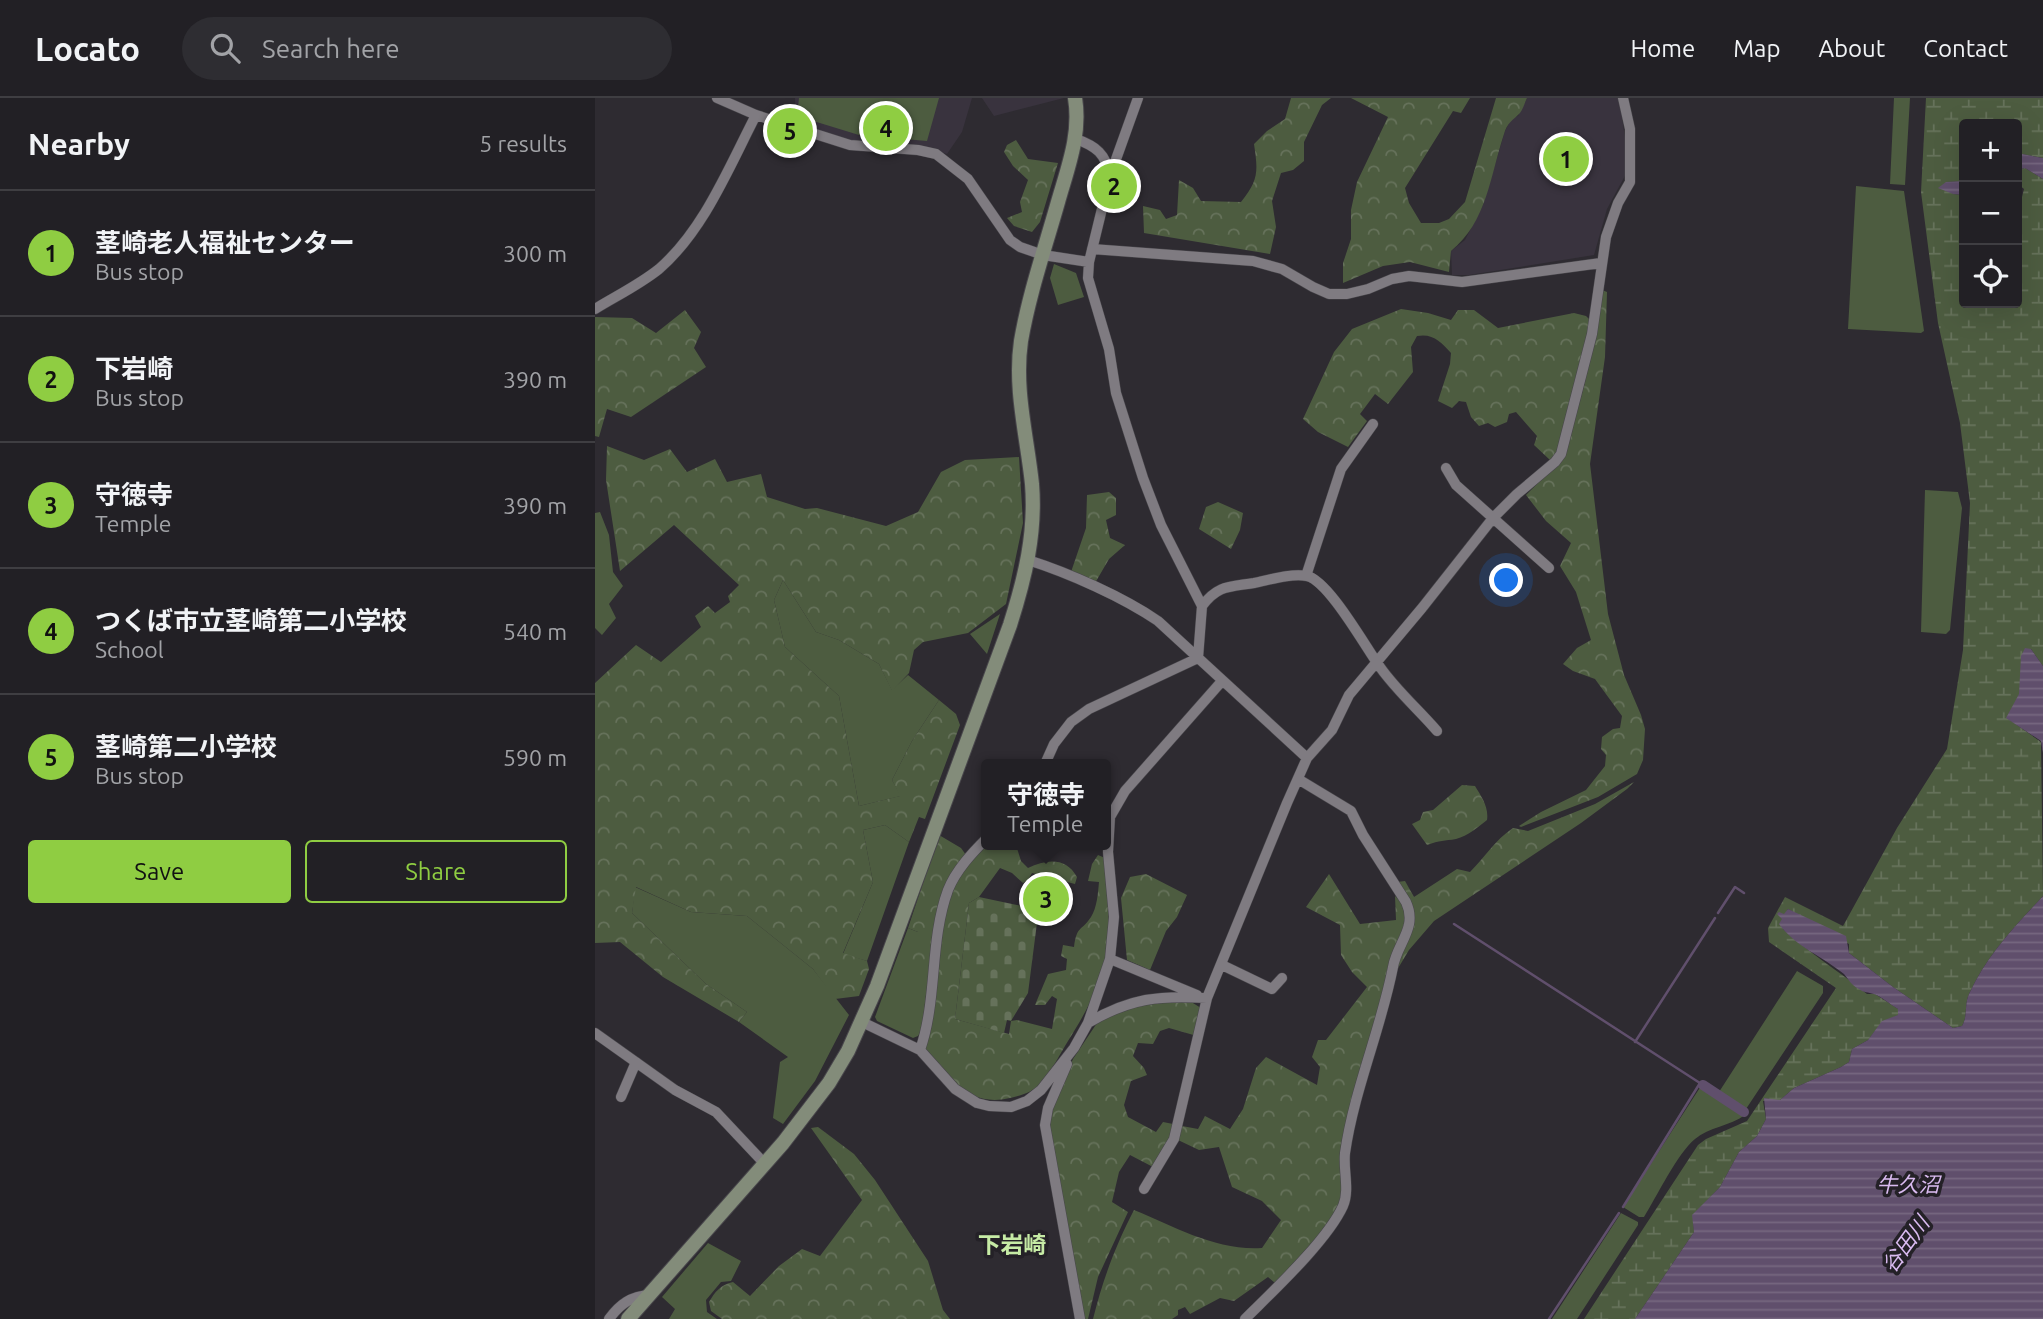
<!DOCTYPE html>
<meta charset="utf-8">
<style>
body{margin:0;font-family:Ubuntu,"Noto Sans JP",sans-serif;background:#2e2d32;color:#f1f3f6}
.controls{position:absolute;right:21px;top:21px;display:grid;overflow:hidden;border-radius:7px;box-shadow:0 7px 28px #0002}
.controls button{width:63px;height:63px;display:grid;place-items:center;padding:0;border:0;border-bottom:2px solid #3f3e42;background:#222025;color:#f1f3f6;font:35px sans-serif}
.you{position:absolute;left:912px;top:483px;width:24px;height:24px;margin:-18px;border:5px solid #fff;border-radius:50%;background:#1a73e8;box-shadow:0 0 0 10px #1a73e833}
.badge{display:grid;place-items:center;width:46px;height:46px;border-radius:50%;background:#8fcd42;color:#111;font-size:23px;font-weight:700}
.pin{position:absolute;translate:-50% -50%;border:4px solid #fff;box-shadow:0 2px 7px #0006}
.popup{position:absolute;left:386px;top:661px;width:130px;height:91px;box-sizing:border-box;display:grid;place-content:center;border-radius:7px;background:#222025;filter:drop-shadow(0 2px 5px #0005);font-size:23px;white-space:nowrap;color:#a2a3a7}
.popup b{font-size:26px;color:#f1f3f6}
.popup::after{content:'';position:absolute;left:50%;top:100%;margin-left:-14px;border:14px solid transparent;border-top-color:#222025}
.list{margin:0;padding:0;list-style:none}
h2{display:flex;justify-content:space-between;align-items:center;height:91px;margin:0;padding:0 28px;font-size:30px}
h2 small{font-size:23px;font-weight:400;color:#a2a3a7}
.list li{display:grid;grid-template-columns:46px 1fr auto;gap:21px;align-items:center;box-sizing:border-box;height:126px;padding:0 28px;border-top:2px solid #3f3e42}
.list b{display:block;font-size:26px;white-space:nowrap}
.list p{margin:0;font-size:23px;white-space:nowrap;color:#a2a3a7}
.list em{font-size:23px;font-style:normal;color:#a2a3a7}
.actions{display:flex;gap:14px;padding:21px 28px}
.actions a{flex:1;padding:16px 0;border:2px solid #8fcd42;border-radius:7px;text-align:center;font-size:24px;color:#8fcd42}
.actions .main{background:#8fcd42;color:#111}
.icon{flex:none;width:38px;height:38px;fill:none;stroke:currentColor;stroke-width:2;stroke-linecap:round;stroke-linejoin:round}
.map{position:relative;flex:none;width:1448px;height:1221px;overflow:hidden}
header{display:flex;align-items:center;gap:42px;box-sizing:border-box;height:98px;padding:0 35px;background:#222025;border-bottom:2px solid #3f3e42}
header strong{font-size:33px}
nav{display:flex;gap:38px;margin-inline-start:auto;font-size:24px}
.search{width:490px;height:63px;background:#2e2d32;display:flex;align-items:center;gap:18px;box-sizing:border-box;padding:0 24px;border-radius:38px;color:#a2a3a7;font-size:26px}
main{display:flex}
aside{flex:1;background:#222025}
.map>svg:first-child{display:block}
.built{fill:#39333e}
.grass{fill:#4d5c40}
.forest{fill:url(#forest-crowns)}
.wetland{fill:url(#wetland-marsh)}
.cemetery{fill:url(#cemetery-stones)}
.water{fill:url(#water-rules)}
.lines{fill:none;stroke-linecap:round;stroke-linejoin:round}
.stream{stroke:#604f6c;stroke-width:2.5}
.canal{stroke:#604f6c;stroke-width:10}
.street-casing{stroke:#48464b;stroke-width:11}
.secondary-casing{stroke:#48464b;stroke-width:16}
.street{stroke:#7f7b81;stroke-width:10}
.secondary{stroke:#838c7a;stroke-width:14}
.labels{text-anchor:middle;dominant-baseline:central;stroke-width:7;stroke-linejoin:round;paint-order:stroke}
.water-label{font-size:21px;font-style:italic;fill:#dabbf1;stroke:#242127}
.quarter-label{font-size:23px;font-weight:bold;fill:#c6eba5;stroke:#242127}
</style>
<header>
<strong>Locato</strong>
<div class="search"><svg class="icon" aria-label="search" viewBox="0 0 24 24"><circle cx="10" cy="10" r="6"/><path d="M15 15l6 6"/></svg>Search here</div>
<nav><a>Home</a><a>Map</a><a>About</a><a>Contact</a></nav>
</header>
<main>
<aside>
<h2>Nearby<small>5 results</small></h2>
<ul class="list">
<li><span class="badge">1</span><div><b>茎崎老人福祉センター</b><p>Bus stop</p></div><em>300 m</em></li>
<li><span class="badge">2</span><div><b>下岩崎</b><p>Bus stop</p></div><em>390 m</em></li>
<li><span class="badge">3</span><div><b>守徳寺</b><p>Temple</p></div><em>390 m</em></li>
<li><span class="badge">4</span><div><b>つくば市立茎崎第二小学校</b><p>School</p></div><em>540 m</em></li>
<li><span class="badge">5</span><div><b>茎崎第二小学校</b><p>Bus stop</p></div><em>590 m</em></li>
</ul>
<div class="actions"><a class="main">Save</a><a>Share</a></div>
</aside>
<div class="map">
<svg width="1448" height="1221" viewBox="0 0 1448 1221">
<defs>
<pattern id="forest-crowns" width="20" height="18" patternUnits="userSpaceOnUse" patternTransform="scale(1.75)"><rect width="20" height="18" fill="#4d5c40"/><path d="M2 6a3 3 0 1 1 6 0M12 15a3 3 0 1 1 6 0" fill="none" stroke="#66725b"/></pattern>
<pattern id="wetland-marsh" width="20" height="14" patternUnits="userSpaceOnUse" patternTransform="scale(1.75)"><rect width="20" height="14" fill="#4d5c40"/><path d="M1 5h8M5 5V1M11 12h8M15 12V8" fill="none" stroke="#66725b"/></pattern>
<pattern id="cemetery-stones" width="16" height="16" patternUnits="userSpaceOnUse" patternTransform="scale(1.75)"><rect width="16" height="16" fill="#4d5c40"/><path d="M2 7V4a2 2 0 0 1 4 0v3zM10 15v-3a2 2 0 0 1 4 0v3z" fill="#66725b"/></pattern>
<pattern id="water-rules" width="6" height="5" patternUnits="userSpaceOnUse" patternTransform="scale(1.75)"><rect width="6" height="5" fill="#604f6c"/><path d="M0 2.5h6" fill="none" stroke="#766780"/></pattern>
</defs>
<rect width="100%" height="100%" fill="#2e2b31"/>
<path class="built" d="M 200,0 L 377,0 L 367,34 L 352,56 L 321,47 L 256,42 L 201,26 Z
M 387,0 L 469,0 L 399,18 Z
M 932,0 L 1024,0 L 1031,46 L 1032,74 L 1012,111 L 999,157 L 874,177 L 857,177 L 856,153 L 870,142 L 888,107 L 910,33 L 917,19 L 923,18 Z"/>
<path class="grass" d="M 204,0 L 344,0 L 332,43 L 264,37 L 202,18 Z
M 1299,0 L 1315,0 L 1310,87 L 1295,86 Z
M 1261,88 L 1309,93 L 1329,233 L 1326,235 L 1253,231 Z
M 459,166 L 481,175 L 489,199 L 463,207 L 455,180 Z
M 1330,392 L 1363,394 L 1367,410 L 1355,532 L 1351,536 L 1326,534 Z
M 5,414 L 14,437 L 18,474 L 28,488 L 14,506 L 21,520 L 7,537 L 0,530 L 0,415 Z
M 188,482 L 221,534 L 244,542 L 284,566 L 297,592 L 313,577 L 344,602 L 317,643 L 297,682 L 306,698 L 264,708 L 244,598 L 190,549 L 179,502 Z
M 405,516 L 392,556 L 375,536 Z
M 290,727 L 314,744 L 272,863 L 248,856 L 278,784 L 268,732 Z
M 40,789 L 96,814 L 152,818 L 218,871 L 254,917 L 220,983 L 188,1026 L 178,1020 L 185,964 L 193,959 L 144,924 L 152,914 L 111,886 L 37,815 Z
M 313,830 L 323,834 L 334,872 L 327,931 L 323,938 L 318,940 L 282,923 L 280,919 Z
M 1202,873 L 1228,888 L 1228,895 L 1151,1011 L 1124,994 Z
M 1106,988 L 1150,1017 C 1135,1028 1114,1029 1100,1041 C 1082,1056 1062,1098 1049,1119 L 1044,1119 L 1028,1109 Z
M 1026,1115 L 1043,1124 L 1043,1127 L 982,1221 L 957,1221 Z
M 113,1145 L 146,1163 L 136,1183 L 126,1184 L 111,1202 L 112,1214 L 122,1221 L 74,1221 L 80,1211 L 67,1199 Z"/>
<path class="forest" d="M 696,0 L 736,0 L 727,7 L 709,44 L 709,63 L 698,72 L 686,75 L 677,103 L 681,129 L 675,156 L 549,135 L 548,108 L 565,112 L 571,121 L 582,117 L 584,82 L 598,90 L 606,103 L 646,104 C 664,82 663,73 659,46 L 672,33 L 690,21 Z
M 756,0 L 875,0 L 866,15 L 858,13 L 810,90 L 814,105 L 826,125 L 844,125 L 854,121 L 870,104 L 901,0 L 932,0 C 930,4 928,11 925,15 C 918,22 912,25 909,36 C 895,78 892,124 856,153 L 854,174 L 815,164 L 788,168 L 748,185 L 748,165 L 756,141 L 756,112 L 762,84 L 793,19 Z
M 421,42 L 433,61 L 463,65 L 445,124 L 437,134 L 419,128 L 412,120 L 427,114 L 425,104 L 433,82 L 418,68 L 409,54 L 412,47 Z
M 1007,192 L 1012,194 L 1010,259 L 995,366 L 1013,516 L 1029,577 L 1046,617 L 1050,631 L 1048,662 L 1042,676 L 1003,699 L 926,729 L 924,728 L 946,714 L 991,692 L 1010,668 L 1011,657 L 1006,651 L 1007,639 L 1018,631 L 1025,630 L 1027,618 L 1000,581 L 978,573 L 968,566 L 982,550 L 996,542 L 981,494 L 965,468 L 976,445 L 951,423 L 931,397 L 970,358 L 990,284 Z
M 806,211 L 833,215 L 856,222 L 863,212 L 879,212 L 903,230 L 979,215 L 991,218 L 995,222 L 988,262 L 965,349 L 955,362 L 939,347 L 942,338 L 921,314 L 914,316 L 912,324 L 900,329 L 893,325 L 884,328 L 876,319 L 871,304 L 864,303 L 857,310 L 843,303 L 855,266 L 856,255 C 846,244 838,235 822,238 L 816,249 L 818,274 L 793,306 L 780,296 L 765,316 L 772,323 L 753,349 L 723,334 L 708,321 L 739,254 L 757,231 Z
M 90,212 L 106,234 L 99,250 L 111,269 L 36,319 L 12,311 L 4,339 L 0,338 L 0,219 L 37,220 L 61,235 Z
M 12,348 L 49,362 L 75,351 L 92,374 L 120,361 L 132,384 L 166,376 L 172,399 L 210,411 L 222,410 L 291,428 L 323,414 L 346,374 L 370,362 L 424,359 L 428,425 L 411,506 L 373,535 L 328,544 L 319,552 L 314,575 L 297,593 L 284,566 L 244,542 L 221,534 L 188,482 L 179,502 L 190,549 L 244,598 L 264,708 L 305,698 L 297,682 L 317,643 L 344,602 L 361,616 L 365,627 L 330,721 L 324,719 L 314,744 L 290,727 L 268,732 L 278,784 L 248,855 L 272,863 L 274,871 L 264,898 L 240,901 L 218,871 L 152,818 L 96,814 L 41,789 L 37,815 L 111,886 L 152,914 L 144,924 L 68,879 L 25,844 L 0,845 L 0,585 L 41,547 L 66,564 L 106,529 L 100,518 L 113,508 L 120,515 L 135,504 L 133,498 L 144,487 L 79,427 L 25,473 L 11,382 Z
M 514,394 L 521,400 L 521,417 L 511,422 L 515,440 L 530,447 L 514,461 L 500,485 L 476,474 L 491,430 L 492,397 Z
M 623,404 L 648,415 L 645,432 L 636,451 L 604,431 L 611,409 Z
M 1039,684 L 1032,691 L 986,725 L 839,823 L 814,852 L 799,877 L 801,862 L 817,833 L 802,784 L 810,783 L 819,799 L 862,771 L 875,774 C 891,758 899,743 918,730 L 933,733 L 1000,706 Z
M 867,687 L 880,688 C 886,698 894,709 892,722 C 883,729 873,738 861,741 C 849,743 845,742 832,747 L 817,726 L 825,722 L 828,714 L 838,712 Z
M 344,737 L 366,750 L 371,757 L 354,783 L 334,872 L 313,863 L 323,834 L 313,830 Z
M 392,747 L 421,747 L 426,763 L 433,770 C 452,761 471,759 482,779 L 480,786 L 437,775 L 433,782 L 428,785 L 417,775 L 405,770 L 384,799 L 374,805 L 360,921 L 414,936 L 416,923 L 422,922 L 457,931 L 462,901 L 457,898 L 450,907 L 440,907 L 453,876 L 471,872 L 472,861 L 466,858 L 468,847 L 479,849 C 482,827 486,834 496,819 C 502,810 503,795 504,784 L 493,783 L 497,766 L 503,757 L 510,760 C 513,792 516,824 512,856 C 508,885 488,919 473,943 C 465,956 457,972 447,984 C 438,994 428,997 415,1000 C 373,1010 354,979 329,951 C 334,935 338,920 340,903 C 346,848 344,785 392,747 Z
M 551,776 L 592,797 L 582,819 L 571,833 L 555,872 L 532,862 L 526,800 L 535,779 Z
M 734,776 L 765,826 L 801,822 L 800,798 L 807,804 L 812,821 L 771,951 L 752,1029 L 746,1105 L 724,1137 L 680,1185 L 673,1179 L 639,1203 L 625,1200 L 595,1216 L 590,1209 L 583,1212 L 583,1217 L 577,1221 L 498,1221 C 508,1181 520,1149 539,1112 C 581,1129 621,1153 667,1150 L 686,1122 L 667,1103 L 637,1089 L 624,1049 L 604,1052 L 583,1042 L 587,1028 L 603,1031 L 610,1018 L 635,1031 L 648,1011 L 661,970 L 671,959 L 722,987 L 725,969 L 717,959 L 723,942 L 731,942 L 772,889 L 757,874 L 746,857 L 745,827 L 711,809 Z
M 593,902 L 606,910 L 602,938 L 574,930 L 565,933 L 558,946 L 543,945 L 538,958 L 549,970 L 552,977 L 536,983 L 529,1007 L 533,1019 L 561,1034 L 568,1024 L 578,1026 L 575,1040 L 558,1069 L 535,1057 L 524,1074 L 517,1104 L 533,1114 L 503,1179 L 493,1221 L 489,1221 L 455,1028 L 457,1007 L 478,961 L 504,922 L 531,909 Z
M 223,1029 L 259,1056 L 280,1082 L 333,1163 L 348,1212 L 355,1221 L 127,1221 L 116,1213 L 114,1204 C 120,1194 125,1187 138,1184 L 155,1198 L 184,1168 L 207,1151 L 225,1158 L 267,1102 L 216,1030 Z"/>
<path class="wetland" d="M 1331,0 L 1448,0 L 1448,60 L 1422,55 L 1422,26 L 1369,26 L 1369,83 L 1351,84 L 1358,96 L 1369,97 L 1369,205 L 1422,205 L 1422,100 L 1427,99 L 1429,91 L 1422,85 L 1422,72 L 1430,70 L 1448,81 L 1448,568 L 1436,551 L 1424,597 L 1412,620 L 1446,644 L 1448,798 C 1420,828 1391,858 1374,896 C 1369,907 1373,918 1367,928 L 1358,930 L 1298,889 L 1254,855 L 1254,846 L 1193,811 L 1187,821 L 1188,831 C 1214,855 1244,873 1272,896 L 1280,896 L 1303,911 L 1304,917 L 1287,924 L 1273,942 L 1257,951 L 1254,964 L 1246,969 L 1199,990 L 1185,1002 L 1168,1003 L 1171,1021 L 1162,1038 L 1144,1054 L 1125,1089 L 1098,1117 L 1099,1134 L 1040,1221 L 989,1221 L 1103,1047 L 1111,1041 L 1152,1023 L 1241,890 L 1174,844 L 1173,830 L 1190,799 L 1248,828 L 1302,730 L 1352,651 L 1368,552 L 1375,405 L 1365,325 L 1343,225 L 1326,94 Z"/>
<path class="cemetery" d="M 384,799 L 441,811 L 441,816 L 443,817 L 433,895 L 416,923 L 412,922 L 409,935 L 360,921 L 374,805 Z"/>
<path class="water" d="M 1422,55 L 1448,60 L 1448,81 L 1430,70 L 1422,72 Z
M 1369,83 L 1369,97 L 1358,96 L 1343,90 L 1351,84 Z
M 1430,550 L 1436,551 L 1448,568 L 1448,655 L 1446,643 L 1411,620 L 1424,596 L 1426,558 Z
M 1448,798 L 1448,1221 L 1040,1221 L 1099,1134 L 1097,1117 L 1125,1089 L 1144,1054 L 1162,1038 L 1171,1021 L 1169,1000 L 1185,1002 L 1199,990 L 1246,969 L 1254,964 L 1257,951 L 1273,942 L 1287,923 L 1303,917 L 1303,911 C 1296,907 1287,899 1279,896 C 1273,894 1269,895 1264,891 C 1256,887 1254,882 1249,876 C 1227,858 1201,849 1184,826 L 1187,821 L 1182,816 L 1184,814 L 1189,816 L 1193,811 L 1251,838 L 1254,855 L 1298,889 L 1358,930 L 1367,928 C 1373,918 1369,907 1374,896 C 1391,858 1420,828 1448,798 Z"/>
<g class="lines">
<path class="stream" d="M 1123,815 L 1140,789 L 1149,795
M 859,826 L 1108,987
M 1040,944 L 1120,820
M 1028,1109 L 1105,985
M 954,1221 L 1024,1115"/>
<path class="canal" d="M 1108,987 L 1149,1014"/>
<defs>
<path id="street" d="M 122,0 L 161,17 L 255,47 L 323,52 L 341,56 L 373,81 L 415,142 L 425,149 L 448,157 L 494,164
M 515,78 L 543,0
M 497,151 L 658,163 L 687,171 L 718,189 L 734,196 L 752,196 L 773,191 L 797,181 L 814,178 L 867,184 L 1006,165
M 0,211 C 21,198 44,187 64,171 C 109,132 134,69 161,17
M 851,370 L 861,387 L 954,470
M 433,462 C 474,475 528,499 563,523 L 712,660
M 711,478 L 746,371 L 778,326
M 607,508 C 623,487 634,489 659,485 C 674,482 696,475 712,478 C 734,483 771,550 785,569 C 801,592 824,612 842,633
M 450,666 L 459,646 L 476,624 L 494,611 L 603,560 L 607,508 L 566,427 L 548,380 L 521,295 L 514,251 L 493,180 L 494,164 L 515,78 C 511,56 501,48 481,41
M 515,861 L 602,897
M 627,867 L 677,891 L 687,880
M 267,924 L 325,952 L 360,991 L 382,1005 L 394,1008 L 416,1009 L 432,1003 L 446,992 L 479,950 L 493,925 L 515,861 L 519,819 L 513,754 L 515,719 L 530,693 L 627,583
M 493,925 C 535,900 565,897 612,900
M 0,935 L 80,992 L 121,1014 L 170,1066
M 325,952 C 343,900 334,844 353,792 C 361,772 377,755 392,740
M 472,966 L 453,1010 L 450,1027 L 485,1221
M 26,999 L 41,964
M 549,1091 L 579,1041 L 612,900 L 692,705 L 712,660 L 737,632 L 754,597 L 827,510 L 898,420 L 922,396 L 960,364 L 966,356 L 997,236 L 1011,139 L 1023,105 L 1035,84 L 1035,31 L 1028,0
M 14,1221 C 25,1206 36,1198 55,1197
M 650,1221 C 678,1193 732,1143 748,1108 C 755,1092 748,1072 750,1055 C 759,992 786,931 798,869 C 802,845 823,830 811,804 L 768,737 L 756,713 L 703,681"/>
<path id="secondary" d="M 33,1221 L 188,1045 L 234,985 L 253,953 L 282,888 L 415,527 C 430,480 441,435 437,386 C 432,338 419,291 426,243 C 434,196 450,150 463,104 C 473,69 486,36 480,0"/>
</defs>
<use href="#street" class="street-casing"/>
<use href="#secondary" class="secondary-casing"/>
<use href="#street" class="street"/>
<use href="#secondary" class="secondary"/>
</g>
<g class="labels">
<g class="water-label">
<text x="1313" y="1086">牛久沼</text>
<text transform="translate(1310 1146) rotate(-54)">谷田川</text>
</g>
<g class="quarter-label">
<text x="417" y="1146">下岩崎</text>
</g>
</g>
</svg>
<div class="controls">
<button>+</button>
<button>−</button>
<button><svg class="icon" aria-label="locate" viewBox="0 0 24 24"><circle cx="12" cy="12" r="6"/><path d="M12 2v4M12 18v4M2 12h4M18 12h4"/></svg></button>
</div>
<div class="you"></div>
<div class="pin badge" style="left:971px;top:61px">1</div>
<div class="pin badge" style="left:519px;top:88px">2</div>
<div class="pin badge" style="left:451px;top:801px">3</div>
<div class="popup"><b>守徳寺</b>Temple</div>
<div class="pin badge" style="left:291px;top:30px">4</div>
<div class="pin badge" style="left:195px;top:33px">5</div>
</div>
</main>
